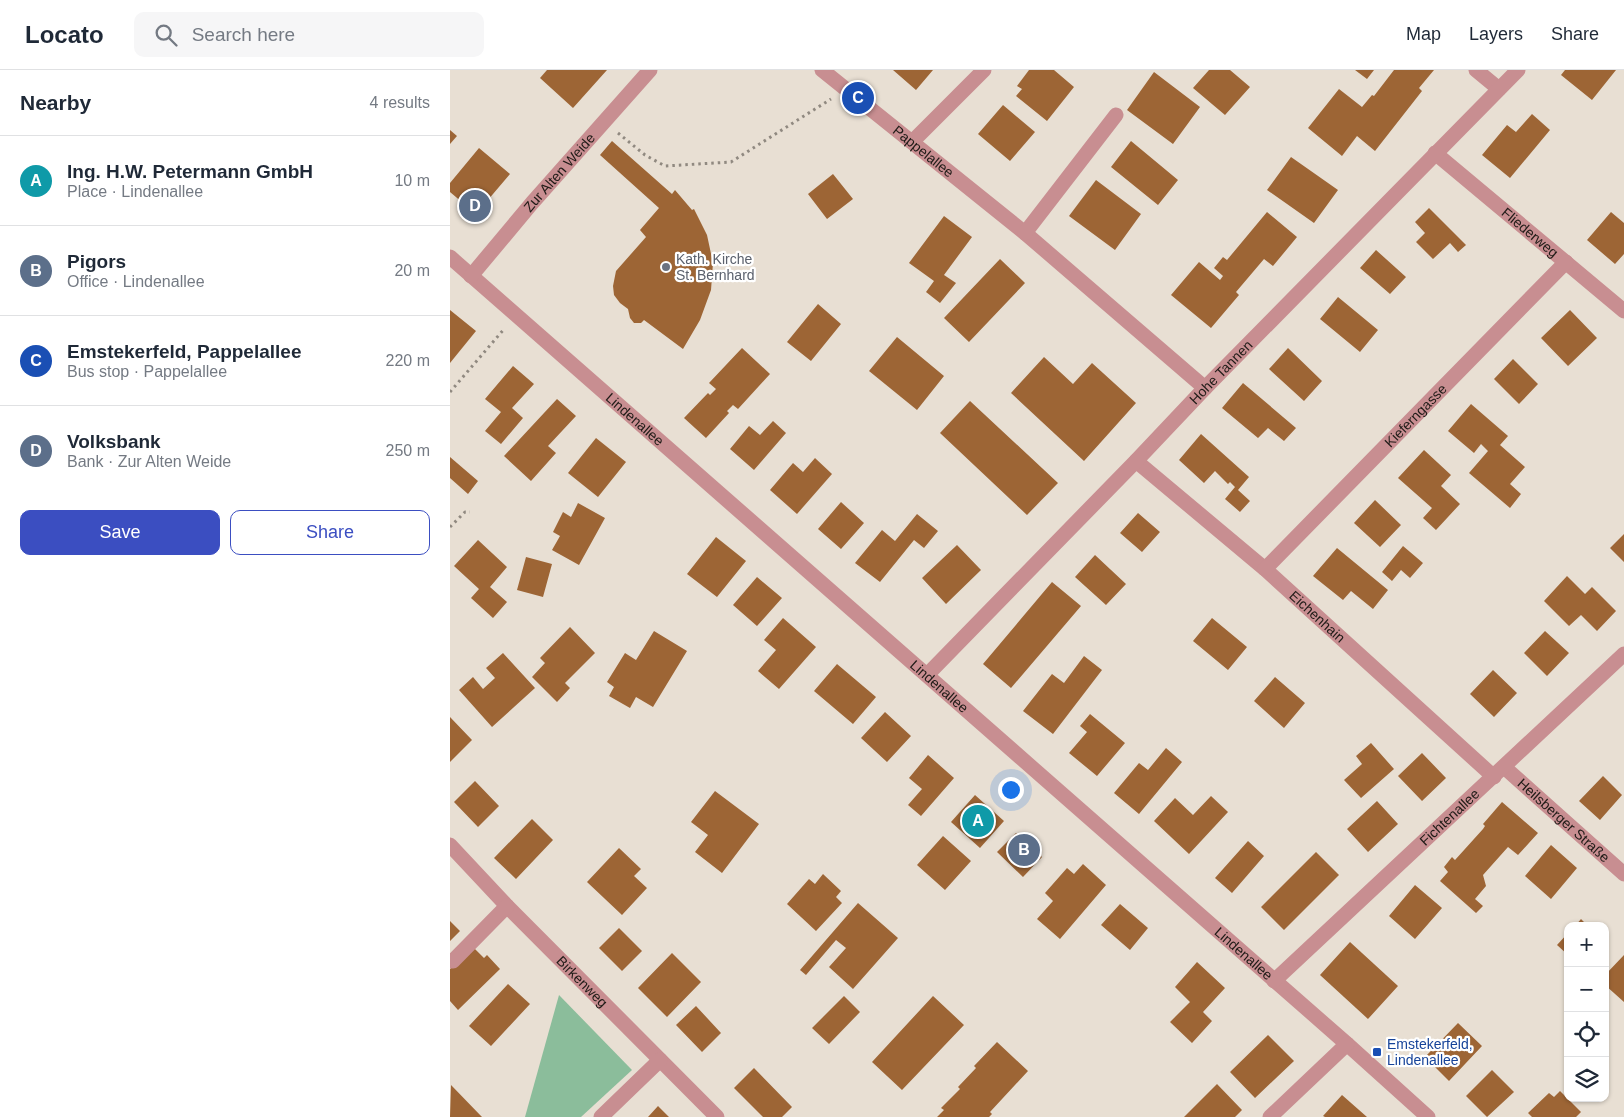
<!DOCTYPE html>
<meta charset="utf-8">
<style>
body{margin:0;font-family:Helvetica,sans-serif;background:#f6f6f7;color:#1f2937}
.controls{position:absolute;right:15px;bottom:15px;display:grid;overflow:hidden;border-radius:10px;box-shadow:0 1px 4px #0004}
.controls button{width:45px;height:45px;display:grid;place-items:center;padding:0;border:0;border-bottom:1px solid #e0e1e3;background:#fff;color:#1f2937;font:25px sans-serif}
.you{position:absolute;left:560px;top:719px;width:18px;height:18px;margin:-12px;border:4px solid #fff;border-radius:50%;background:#1a73e8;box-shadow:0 0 0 8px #1a73e833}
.badge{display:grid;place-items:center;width:32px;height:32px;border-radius:50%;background:#3b4ec1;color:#fff;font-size:16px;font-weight:700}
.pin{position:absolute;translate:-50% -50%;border:2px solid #fff;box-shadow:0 1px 5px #0006}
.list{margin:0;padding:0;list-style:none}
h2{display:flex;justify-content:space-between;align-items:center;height:65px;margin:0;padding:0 20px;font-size:21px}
h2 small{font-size:16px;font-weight:400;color:#747a83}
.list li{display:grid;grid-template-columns:32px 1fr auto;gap:15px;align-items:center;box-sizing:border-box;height:90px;padding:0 20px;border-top:1px solid #e0e1e3}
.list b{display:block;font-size:19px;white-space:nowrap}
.list p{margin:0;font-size:16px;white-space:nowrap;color:#747a83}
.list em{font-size:16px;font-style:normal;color:#747a83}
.actions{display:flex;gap:10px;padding:15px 20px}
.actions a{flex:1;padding:11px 0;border:1px solid #3b4ec1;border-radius:10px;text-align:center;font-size:18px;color:#3b4ec1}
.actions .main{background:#3b4ec1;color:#fff}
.icon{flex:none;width:28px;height:28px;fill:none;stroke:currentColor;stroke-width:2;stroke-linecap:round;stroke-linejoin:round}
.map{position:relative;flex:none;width:1174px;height:1047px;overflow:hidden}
header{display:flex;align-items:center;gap:30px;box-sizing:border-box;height:70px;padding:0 25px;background:#fff;border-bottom:1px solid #e0e1e3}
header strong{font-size:24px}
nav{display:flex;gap:28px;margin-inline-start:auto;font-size:18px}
.search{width:350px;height:45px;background:#f6f6f7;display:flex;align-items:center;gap:12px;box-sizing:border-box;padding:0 18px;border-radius:10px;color:#747a83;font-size:19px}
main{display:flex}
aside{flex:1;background:#fff}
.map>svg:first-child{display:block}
.green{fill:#8bbd9b}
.building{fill:#9d6535}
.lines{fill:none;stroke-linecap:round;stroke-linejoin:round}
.path{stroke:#908980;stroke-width:3;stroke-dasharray:2.5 4;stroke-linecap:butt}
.minor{stroke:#c88e91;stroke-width:15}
.worship-dot{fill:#6b7280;stroke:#fff;stroke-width:2}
.transit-dot{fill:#1a4fb4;stroke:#fff;stroke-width:2}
.labels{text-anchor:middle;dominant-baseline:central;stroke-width:4.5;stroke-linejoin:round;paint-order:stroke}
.street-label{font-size:14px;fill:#1f1b17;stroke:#fff}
.worship-label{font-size:14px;fill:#5b616d;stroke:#fff;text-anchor:start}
.transit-label{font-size:14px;fill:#164399;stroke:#fff;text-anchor:start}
</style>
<header>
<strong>Locato</strong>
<div class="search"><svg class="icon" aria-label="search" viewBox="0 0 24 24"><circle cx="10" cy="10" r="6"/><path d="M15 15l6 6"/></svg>Search here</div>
<nav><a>Map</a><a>Layers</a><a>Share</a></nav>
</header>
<main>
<aside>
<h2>Nearby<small>4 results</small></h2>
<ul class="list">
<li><span class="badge" style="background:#0f9aa8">A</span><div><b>Ing. H.W. Petermann GmbH</b><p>Place · Lindenallee</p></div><em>10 m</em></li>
<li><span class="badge" style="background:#5c6f8a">B</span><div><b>Pigors</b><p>Office · Lindenallee</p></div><em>20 m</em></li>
<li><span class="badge" style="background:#1a4fb4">C</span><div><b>Emstekerfeld, Pappelallee</b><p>Bus stop · Pappelallee</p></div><em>220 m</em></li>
<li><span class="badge" style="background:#5c6f8a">D</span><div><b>Volksbank</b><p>Bank · Zur Alten Weide</p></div><em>250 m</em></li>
</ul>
<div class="actions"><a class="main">Save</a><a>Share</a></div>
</aside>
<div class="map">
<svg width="1174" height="1047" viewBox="0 0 1174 1047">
<rect width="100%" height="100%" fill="#e8dfd3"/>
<path class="green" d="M 109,925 L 182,1000 L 131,1047 L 75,1047 Z"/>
<path class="building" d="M 97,0 L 157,0 L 123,38 L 90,8 Z
M 443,0 L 483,0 L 466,20 Z
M 579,0 L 604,0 L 624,17 L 597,51 L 566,26 L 572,19 L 567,16 Z
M 759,0 L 780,0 L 800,17 L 775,45 L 743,18 Z
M 905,0 L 924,0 L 917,9 Z
M 944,0 L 984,0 L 969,18 L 972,21 L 925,81 L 907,66 L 892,86 L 858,58 L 889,19 L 912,37 L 922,25 L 924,26 Z
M 1115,0 L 1166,0 L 1142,30 L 1111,5 Z
M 704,2 L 750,37 L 723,74 L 677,40 Z
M 553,35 L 585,62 L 560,91 L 528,64 Z
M 1082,44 L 1100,60 L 1060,108 L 1032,85 L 1057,55 L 1066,62 Z
M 0,60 L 7,66 L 0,74 Z
M 162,71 L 222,124 L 225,120 L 242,140 L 244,139 L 257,165 L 263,193 L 261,220 L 250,250 L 233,279 L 194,250 L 191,253 L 184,253 L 180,248 L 178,239 L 170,233 L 164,225 L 163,216 L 166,201 L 196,167 L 190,160 L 209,138 L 150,85 Z
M 681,71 L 728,110 L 708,135 L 661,97 Z
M 29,78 L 60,104 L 26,144 L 0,122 L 0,113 Z
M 841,87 L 888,120 L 864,153 L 817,120 Z
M 383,104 L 403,129 L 377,149 L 358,124 Z
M 646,110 L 691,144 L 665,180 L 619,146 Z
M 979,138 L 1016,175 L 1008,182 L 1000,173 L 983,189 L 966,172 L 975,163 L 965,152 Z
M 817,142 L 847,167 L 823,196 L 814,189 L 786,222 L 789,225 L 761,258 L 721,225 L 749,192 L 770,210 L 773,206 L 764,198 L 773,187 L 777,190 Z
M 1161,142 L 1174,153 L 1174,184 L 1165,194 L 1137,170 Z
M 494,146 L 522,167 L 494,205 L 506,213 L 490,233 L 476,222 L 484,211 L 459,193 Z
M 926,180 L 956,207 L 940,224 L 910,198 Z
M 550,189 L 575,213 L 519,272 L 494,248 Z
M 888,227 L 928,260 L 910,282 L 870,249 Z
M 368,234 L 391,254 L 361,291 L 337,272 Z
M 0,240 L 26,261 L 0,293 Z
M 1120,240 L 1147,268 L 1118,296 L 1091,268 Z
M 447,267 L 494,306 L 467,340 L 419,301 Z
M 292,278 L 320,304 L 288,339 L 283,335 L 277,341 L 279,343 L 256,368 L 234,348 L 258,323 L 260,325 L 266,319 L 259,313 Z
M 838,278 L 872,311 L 854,331 L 819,299 Z
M 594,287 L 623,314 L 642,293 L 686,333 L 634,391 L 561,323 Z
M 1063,289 L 1088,314 L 1069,334 L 1044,309 Z
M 63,296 L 84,314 L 62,338 L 73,348 L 51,374 L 35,361 L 51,342 L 35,329 Z
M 793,313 L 846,358 L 834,371 L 818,358 L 808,368 L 772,338 Z
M 107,329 L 126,346 L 98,376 L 106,383 L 81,411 L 54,386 Z
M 520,331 L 608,413 L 577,445 L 490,363 Z
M 1021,334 L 1058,366 L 1050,375 L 1075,397 L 1060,414 L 1071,424 L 1060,438 L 1019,403 L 1038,381 L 1031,374 L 1024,383 L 998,361 Z
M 323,351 L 336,363 L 304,400 L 280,379 L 299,356 L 310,365 Z
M 751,364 L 799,407 L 788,420 L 800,431 L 790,442 L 775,429 L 785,417 L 780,412 L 778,414 L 765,401 L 754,413 L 729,390 Z
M 146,368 L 176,392 L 148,427 L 118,403 Z
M 974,380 L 1001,405 L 991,416 L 1010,434 L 986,460 L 973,448 L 982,438 L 948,408 Z
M 0,387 L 28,411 L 18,424 L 0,408 Z
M 365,388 L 382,404 L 347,444 L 320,420 L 343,393 L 353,402 Z
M 925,430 L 951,455 L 930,477 L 904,453 Z
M 391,432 L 414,453 L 391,479 L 368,459 Z
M 128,433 L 155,448 L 129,495 L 102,480 L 110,466 L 103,462 L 113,442 L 121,447 Z
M 688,443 L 710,462 L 692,482 L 670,463 Z
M 467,444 L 488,461 L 474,478 L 464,470 L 430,512 L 405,493 L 432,460 L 445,471 Z
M 1174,464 L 1174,492 L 1160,478 Z
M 266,467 L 296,491 L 267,527 L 237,504 Z
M 28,470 L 57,497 L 40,517 L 57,532 L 43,548 L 21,528 L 29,519 L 4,496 Z
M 507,475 L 531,500 L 496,534 L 472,508 Z
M 953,476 L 973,493 L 960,508 L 951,500 L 942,511 L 932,502 Z
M 887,478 L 938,520 L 923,539 L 901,521 L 893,530 L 863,506 Z
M 645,485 L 676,514 L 656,535 L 625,507 Z
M 76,487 L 102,494 L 93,527 L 67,520 Z
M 1117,506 L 1135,524 L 1142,517 L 1166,541 L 1147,561 L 1131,545 L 1119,556 L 1094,531 Z
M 307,507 L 332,528 L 307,556 L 283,535 Z
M 602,512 L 631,536 L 561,618 L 533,594 Z
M 333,548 L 366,577 L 329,619 L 308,601 L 326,580 L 314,570 Z
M 762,548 L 797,577 L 778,600 L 743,571 Z
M 120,557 L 145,583 L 115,613 L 120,618 L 107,632 L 82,607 L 95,593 L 90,588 Z
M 204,561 L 237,581 L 203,637 L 186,627 L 180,638 L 159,626 L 164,617 L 157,612 L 175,583 L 186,590 Z
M 1095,561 L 1119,583 L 1097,606 L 1074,583 Z
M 53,583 L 85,618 L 42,657 L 9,620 L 23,607 L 33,619 L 45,608 L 36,598 Z
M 634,586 L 652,600 L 603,664 L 573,641 L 602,604 L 614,613 Z
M 387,594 L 426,627 L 403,654 L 364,621 Z
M 1043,600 L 1067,623 L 1044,647 L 1020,624 Z
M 825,607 L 855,633 L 834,658 L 804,631 Z
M 435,642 L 461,666 L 437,692 L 411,668 Z
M 640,644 L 675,673 L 647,706 L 619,683 L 637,662 L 630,656 Z
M 0,647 L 22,670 L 0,692 Z
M 921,673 L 944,699 L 911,728 L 894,710 L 912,694 L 906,686 Z
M 716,678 L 732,692 L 689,744 L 664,723 L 689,693 L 698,700 Z
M 972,683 L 996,708 L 972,731 L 948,706 Z
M 478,685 L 504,708 L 471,746 L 458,735 L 472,719 L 459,708 Z
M 1153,706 L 1172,725 L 1150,750 L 1129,731 Z
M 25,711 L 49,736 L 28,757 L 4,732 Z
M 265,721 L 309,754 L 272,803 L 245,782 L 258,765 L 241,752 Z
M 525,725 L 554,751 L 530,778 L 501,752 Z
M 761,726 L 778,742 L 739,784 L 704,751 L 725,728 L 743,745 Z
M 927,731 L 948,754 L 918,782 L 897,759 Z
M 1052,732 L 1088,763 L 1068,785 L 1058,777 L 1033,805 L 1036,816 L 1025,829 L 1033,836 L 1026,843 L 990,811 L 998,802 L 994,797 L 1002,787 L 1005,790 L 1033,759 L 1035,756 L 1033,754 Z
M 82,749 L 103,770 L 66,809 L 44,788 Z
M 566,763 L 592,787 L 573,807 L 547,782 Z
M 493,766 L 521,791 L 495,820 L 467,795 Z
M 798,771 L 814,786 L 782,823 L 765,808 Z
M 1101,775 L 1127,798 L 1101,829 L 1075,806 Z
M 169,778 L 191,799 L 184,806 L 197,818 L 172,845 L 137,812 Z
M 866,782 L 889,805 L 834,860 L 811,837 Z
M 633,794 L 656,815 L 610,869 L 587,849 L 603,831 L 595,823 L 617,798 L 624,804 Z
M 373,804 L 391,821 L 386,827 L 392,833 L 366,861 L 337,834 L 359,809 L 365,814 Z
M 965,815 L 992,838 L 965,869 L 939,846 Z
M 408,833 L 448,868 L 403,919 L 379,897 L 396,878 L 386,870 L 356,905 L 350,900 Z
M 670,834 L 698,858 L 680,880 L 651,855 Z
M 1131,849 L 1138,856 L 1125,856 Z
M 0,851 L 10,861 L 0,871 Z
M 169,858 L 192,881 L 172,901 L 149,878 Z
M 1118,863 L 1118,885 L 1107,875 Z
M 900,872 L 948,916 L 918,949 L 870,905 Z
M 23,877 L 34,888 L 37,885 L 50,899 L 8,940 L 0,931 L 0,899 Z
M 222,883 L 251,912 L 217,947 L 188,918 Z
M 1174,885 L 1174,932 L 1155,915 L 1155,905 Z
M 747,892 L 775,918 L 753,942 L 762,951 L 742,973 L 720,952 L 740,932 L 725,917 Z
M 58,914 L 80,934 L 41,976 L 19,956 Z
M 394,926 L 410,942 L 379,974 L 362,958 Z
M 483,926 L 514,955 L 452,1020 L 422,992 Z
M 246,936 L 271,963 L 252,982 L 226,955 Z
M 1008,953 L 1032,976 L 999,1011 L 975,987 Z
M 818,965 L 844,991 L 805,1028 L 780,1002 Z
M 547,972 L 578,1001 L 540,1042 L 542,1044 L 539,1047 L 487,1047 L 494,1040 L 491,1038 L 510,1019 L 508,1017 L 526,998 L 524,996 Z
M 304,998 L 342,1037 L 332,1047 L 313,1047 L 284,1018 Z
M 1042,1000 L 1064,1022 L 1037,1047 L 1016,1026 Z
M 767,1014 L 792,1040 L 785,1047 L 734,1047 Z
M 1,1015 L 32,1047 L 0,1047 Z
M 1110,1021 L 1131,1042 L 1126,1047 L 1082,1047 L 1078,1043 L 1099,1023 L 1104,1027 Z
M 892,1025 L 917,1047 L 875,1047 L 873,1046 Z
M 208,1036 L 219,1047 L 198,1047 Z"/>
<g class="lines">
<path class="path" d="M 168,63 L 195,85 L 215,96 L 281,92 L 381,29
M 0,322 L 55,258
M 0,457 L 15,442 L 20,442"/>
<g class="minor">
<path id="s1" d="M 372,0 L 575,163 L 755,318"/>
<path d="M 1026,0 L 1049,19"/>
<path d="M 462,72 L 534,0"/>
<path id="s2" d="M 985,83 L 1174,241"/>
<path d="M 575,163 L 666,45"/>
<path id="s3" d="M 0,187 L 897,974 L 978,1047"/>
<path id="s4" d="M 21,206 L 82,133 L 200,0"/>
<path id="s5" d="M 686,391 L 815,499 L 1044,707"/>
<path id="s6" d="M 815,499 L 1116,192"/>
<path id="s7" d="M 477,605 L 686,391 L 755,318 L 1068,0"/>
<path id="s8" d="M 1054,697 L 1174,804"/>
<path id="s9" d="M 0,775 L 57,836 L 267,1047"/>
<path d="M 3,891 L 57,836"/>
<path id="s10" d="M 824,911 L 1174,584"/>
<path d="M 151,1047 L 210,990"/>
<path d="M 820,1047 L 897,974"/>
</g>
</g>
<circle class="worship-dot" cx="216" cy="197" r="5"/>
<rect class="transit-dot" x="922" y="977" width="10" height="10" rx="2.5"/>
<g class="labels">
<g class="street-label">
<text stroke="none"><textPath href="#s1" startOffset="130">Pappelallee</textPath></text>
<text stroke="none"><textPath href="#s4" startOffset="136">Zur Alten Weide</textPath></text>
<text stroke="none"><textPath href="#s2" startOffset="124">Fliederweg</textPath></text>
<text stroke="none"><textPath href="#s7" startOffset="422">Hohe Tannen</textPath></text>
<text stroke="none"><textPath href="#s6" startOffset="215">Kieferngasse</textPath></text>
<text stroke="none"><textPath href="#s3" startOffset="246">Lindenallee</textPath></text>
<text stroke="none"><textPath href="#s5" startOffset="239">Eichenhain</textPath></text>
<text stroke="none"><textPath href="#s3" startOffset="651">Lindenallee</textPath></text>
<text stroke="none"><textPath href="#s10" startOffset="240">Fichtenallee</textPath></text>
<text stroke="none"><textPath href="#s8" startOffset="80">Heilsberger Straße</textPath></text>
<text stroke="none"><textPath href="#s3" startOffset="1056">Lindenallee</textPath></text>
<text stroke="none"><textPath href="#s9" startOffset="190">Birkenweg</textPath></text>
</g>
<g class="worship-label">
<text x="226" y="189">Kath. Kirche<tspan x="226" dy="16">St. Bernhard</tspan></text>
</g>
<g class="transit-label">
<text x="937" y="974">Emstekerfeld,<tspan x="937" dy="16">Lindenallee</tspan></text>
</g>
</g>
</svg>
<div class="controls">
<button>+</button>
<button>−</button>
<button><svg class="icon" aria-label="locate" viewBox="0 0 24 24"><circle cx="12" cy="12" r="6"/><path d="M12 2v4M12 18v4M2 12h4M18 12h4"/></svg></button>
<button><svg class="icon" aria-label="layers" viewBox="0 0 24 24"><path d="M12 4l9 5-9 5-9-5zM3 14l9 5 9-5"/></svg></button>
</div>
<div class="you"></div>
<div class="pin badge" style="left:528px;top:751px;background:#0f9aa8">A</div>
<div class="pin badge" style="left:574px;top:780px;background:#5c6f8a">B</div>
<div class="pin badge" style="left:408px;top:28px;background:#1a4fb4">C</div>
<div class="pin badge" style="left:25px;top:136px;background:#5c6f8a">D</div>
</div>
</main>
